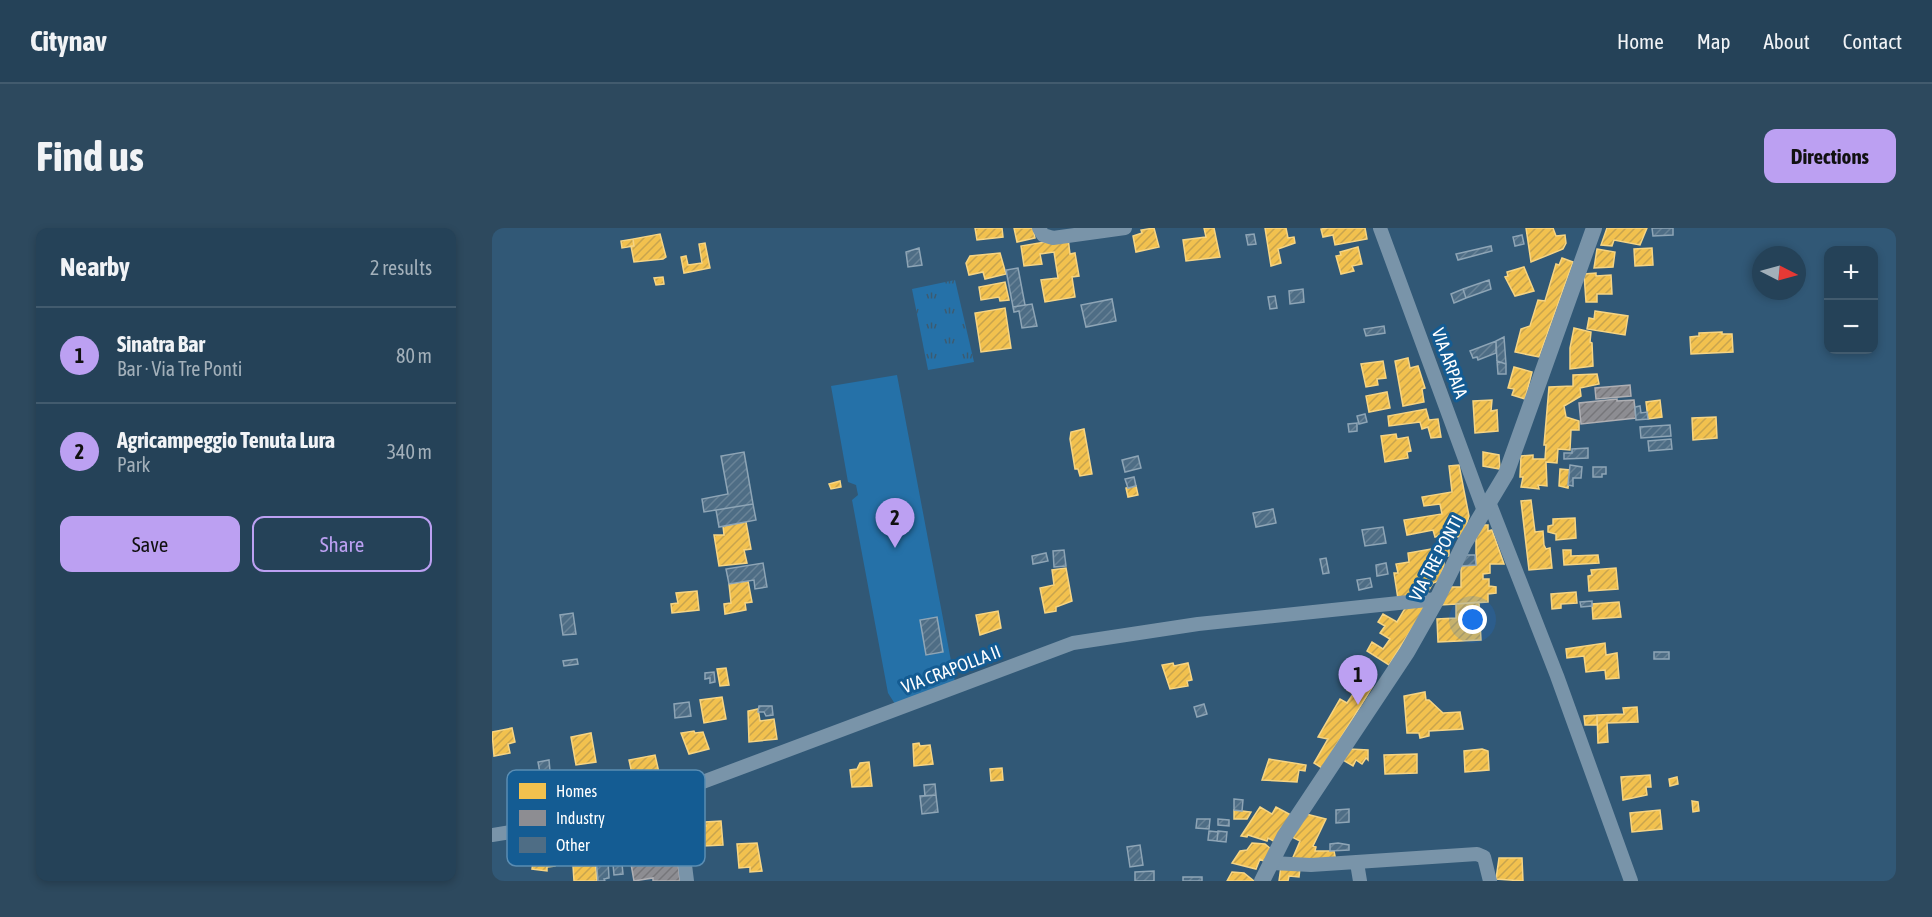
<!DOCTYPE html>
<meta charset="utf-8">
<style>
body{margin:0;font-family:"Asap Condensed",sans-serif;background:#2d495e;color:#f1f3f6}
.controls{position:absolute;right:18px;top:18px;display:grid;overflow:hidden;border-radius:12px;box-shadow:0 3px 9px #0003}
.controls button{width:54px;height:54px;display:grid;place-items:center;padding:0;border:0;border-bottom:2px solid #425b6e;background:#254258;color:#f1f3f6;font:30px sans-serif}
.compass{position:absolute;left:1260px;top:18px;width:54px;height:54px;border-radius:50%;background:#254258;box-shadow:0 3px 9px #0003;rotate:96deg}
.you{position:absolute;left:981px;top:392px;width:21px;height:21px;margin:-15px;border:4px solid #fff;border-radius:50%;background:#1a73e8;box-shadow:0 0 0 9px #1a73e833}
.badge{display:grid;place-items:center;width:39px;height:39px;border-radius:50%;background:#bca0f2;color:#111;font-size:20px;font-weight:700}
.pin{position:absolute;translate:-50% -50px;filter:drop-shadow(0 2px 3px #0008)}
.pin::after{content:'';position:absolute;top:32px;width:21px;height:18px;background:inherit;clip-path:polygon(0 0,100% 0,50% 100%)}
.list{margin:0;padding:0;list-style:none}
h2{display:flex;justify-content:space-between;align-items:center;height:78px;margin:0;padding:0 24px;font-size:26px}
h2 small{font-size:20px;font-weight:400;color:#a3b0ba}
.list li{display:grid;grid-template-columns:39px 1fr auto;gap:18px;align-items:center;box-sizing:border-box;height:96px;padding:0 24px;border-top:2px solid #425b6e}
.list b{display:block;font-size:22px;white-space:nowrap}
.list p{margin:0;font-size:20px;white-space:nowrap;color:#a3b0ba}
.list em{font-size:20px;font-style:normal;color:#a3b0ba}
.actions{display:flex;gap:12px;padding:18px 24px}
.actions a{flex:1;padding:14px 0;border:2px solid #bca0f2;border-radius:12px;text-align:center;font-size:21px;color:#bca0f2}
.actions .main{background:#bca0f2;color:#111}
.map{position:relative;flex:none;width:1404px;height:653px;overflow:hidden;border-radius:12px}
header{display:flex;align-items:center;gap:36px;box-sizing:border-box;height:84px;padding:0 30px;background:#254258;border-bottom:2px solid #425b6e}
header strong{font-size:28px}
nav{display:flex;gap:33px;margin-inline-start:auto;font-size:21px}
.intro{display:flex;align-items:center;justify-content:space-between;box-sizing:border-box;height:144px;padding:0 36px}
h1{margin:0;font-size:42px}
.button{padding:15px 27px;border-radius:12px;background:#bca0f2;color:#111;font-size:21px;font-weight:700}
main{display:flex;gap:36px;padding:0 36px}
aside{flex:1;background:#254258;border-radius:12px;box-shadow:0 3px 9px #0003}
.map>svg:first-child{display:block}
.grass{fill:url(#grass-tufts)}
.green{fill:#2571a8}
.homes{fill:url(#homes-hatch);stroke:#f6d483;stroke-width:1.5}
.industry{fill:url(#industry-hatch);stroke:#afafb3;stroke-width:1.5}
.building{fill:url(#building-hatch);stroke:#8ea5b6;stroke-width:1.5}
.lines{fill:none;stroke-linecap:round;stroke-linejoin:round}
.minor{stroke:#7994a9;stroke-width:14}
.tertiary{stroke:#7994a9;stroke-width:16}
.labels{text-anchor:middle;dominant-baseline:central;stroke-width:6;stroke-linejoin:round;paint-order:stroke}
.street-label{font-size:18px;fill:#fff;stroke:#145c93}
.key{fill:#145c93;stroke:#5a8db3;stroke-width:1.5}
.key-label{font-size:16px;fill:#fff}
</style>
<header>
<strong>Citynav</strong>
<nav><a>Home</a><a>Map</a><a>About</a><a>Contact</a></nav>
</header>
<div class="intro"><h1>Find us</h1><a class="button">Directions</a></div>
<main>
<aside>
<h2>Nearby<small>2 results</small></h2>
<ul class="list">
<li><span class="badge">1</span><div><b>Sinatra Bar</b><p>Bar · Via Tre Ponti</p></div><em>80 m</em></li>
<li><span class="badge">2</span><div><b>Agricampeggio Tenuta Lura</b><p>Park</p></div><em>340 m</em></li>
</ul>
<div class="actions"><a class="main">Save</a><a>Share</a></div>
</aside>
<div class="map">
<svg width="1404" height="653" viewBox="0 0 1404 653">
<defs>
<pattern id="grass-tufts" width="24" height="20" patternUnits="userSpaceOnUse" patternTransform="scale(1.5)"><rect width="24" height="20" fill="#2571a8"/><path d="M3 7l-1-3M5 7V3M7 7l1-3M15 17l-1-3M17 17v-4M19 17l1-3" fill="none" stroke="#3c5b71"/></pattern>
<pattern id="homes-hatch" width="6" height="6" patternUnits="userSpaceOnUse" patternTransform="scale(1.5)"><rect width="6" height="6" fill="#f2c14e"/><path d="M-1 1l2-2M0 6l6-6M5 7l2-2" fill="none" stroke="#c8a44e"/></pattern>
<pattern id="industry-hatch" width="6" height="6" patternUnits="userSpaceOnUse" patternTransform="scale(1.5)"><rect width="6" height="6" fill="#8d8d92"/><path d="M-1 1l2-2M0 6l6-6M5 7l2-2" fill="none" stroke="#76767a"/></pattern>
<pattern id="building-hatch" width="6" height="6" patternUnits="userSpaceOnUse" patternTransform="scale(1.5)"><rect width="6" height="6" fill="#4e6d85"/><path d="M-1 1l2-2M0 6l6-6M5 7l2-2" fill="none" stroke="#698397"/></pattern>
</defs>
<rect width="100%" height="100%" fill="#315876"/>
<path class="grass" d="M 463,52 L 482,134 L 436,142 L 420,61 Z"/>
<path class="green" d="M 405,147 L 463,454 L 403,476 L 396,465 L 360,272 L 366,267 L 364,257 L 356,254 L 339,158 Z"/>
<path class="homes" d="M 483,0 L 510,0 L 511,9 L 485,12 Z
M 522,0 L 541,0 L 543,10 L 525,14 Z
M 662,0 L 667,19 L 644,24 L 641,8 L 650,5 L 649,2 Z
M 712,0 L 722,0 L 728,29 L 694,33 L 691,12 L 714,9 Z
M 773,0 L 794,0 L 796,10 L 802,9 L 803,15 L 786,21 L 789,35 L 779,38 Z
M 836,0 L 873,0 L 875,11 L 843,17 L 841,7 L 831,9 L 829,1 Z
M 1034,0 L 1061,0 L 1064,8 L 1073,7 L 1074,15 L 1071,21 L 1039,34 Z
M 1115,0 L 1155,0 L 1148,17 L 1122,12 L 1120,18 L 1109,17 Z
M 168,6 L 174,29 L 171,31 L 142,34 L 139,18 L 142,18 L 141,11 Z
M 576,10 L 578,26 L 583,25 L 587,48 L 580,49 L 583,69 L 553,74 L 549,52 L 566,50 L 562,24 L 548,26 L 550,36 L 532,38 L 529,18 Z
M 141,11 L 142,18 L 130,20 L 129,13 Z
M 213,15 L 218,40 L 192,45 L 189,29 L 194,28 L 196,37 L 210,35 L 207,16 Z
M 866,19 L 870,36 L 860,38 L 862,43 L 849,46 L 844,28 L 849,27 L 848,24 Z
M 1160,20 L 1161,37 L 1143,38 L 1142,21 Z
M 1105,21 L 1123,24 L 1121,39 L 1102,40 Z
M 508,25 L 514,46 L 493,51 L 491,44 L 477,47 L 474,35 L 478,28 Z
M 1070,30 L 1081,34 L 1047,129 L 1023,124 L 1029,101 L 1038,98 L 1046,72 L 1053,73 L 1064,36 L 1067,37 Z
M 1032,39 L 1042,63 L 1023,68 L 1013,49 L 1016,48 L 1015,44 Z
M 1104,45 L 1104,48 L 1119,47 L 1120,66 L 1105,66 L 1105,74 L 1094,74 L 1092,46 Z
M 171,49 L 172,56 L 164,57 L 162,50 Z
M 513,54 L 517,72 L 508,73 L 507,69 L 489,72 L 487,59 Z
M 513,80 L 519,120 L 489,124 L 483,85 Z
M 1103,83 L 1136,88 L 1133,107 L 1095,101 L 1097,90 L 1102,91 Z
M 1082,100 L 1099,104 L 1098,114 L 1100,115 L 1101,138 L 1078,141 L 1078,120 Z
M 1230,104 L 1230,106 L 1240,106 L 1241,124 L 1199,126 L 1198,109 L 1207,108 L 1207,105 Z
M 916,130 L 918,140 L 926,138 L 933,160 L 930,161 L 932,174 L 911,178 L 903,133 Z
M 891,133 L 894,150 L 885,151 L 886,157 L 874,159 L 869,136 Z
M 1022,139 L 1040,144 L 1033,171 L 1020,167 L 1022,161 L 1016,160 Z
M 1105,146 L 1107,156 L 1088,160 L 1089,168 L 1072,178 L 1074,189 L 1087,193 L 1087,202 L 1079,202 L 1078,222 L 1066,221 L 1065,235 L 1054,234 L 1055,258 L 1046,257 L 1047,261 L 1029,259 L 1031,249 L 1028,249 L 1029,228 L 1041,227 L 1041,231 L 1053,231 L 1054,217 L 1052,217 L 1057,159 L 1081,158 L 1081,147 Z
M 895,164 L 898,180 L 877,184 L 874,168 Z
M 1000,172 L 999,183 L 1005,182 L 1006,203 L 983,205 L 981,173 Z
M 1168,172 L 1170,189 L 1156,191 L 1154,174 Z
M 934,181 L 937,192 L 946,191 L 949,209 L 939,210 L 936,199 L 930,201 L 928,194 L 897,198 L 896,188 Z
M 1224,189 L 1225,210 L 1201,212 L 1200,190 Z
M 592,201 L 600,246 L 588,248 L 586,241 L 583,241 L 578,211 L 579,204 Z
M 904,206 L 905,211 L 916,209 L 919,223 L 915,224 L 916,230 L 893,234 L 889,208 Z
M 991,224 L 1007,227 L 1008,241 L 991,238 Z
M 967,237 L 977,288 L 971,308 L 948,312 L 947,308 L 943,309 L 941,302 L 915,307 L 912,292 L 950,286 L 948,276 L 932,278 L 930,269 L 960,264 L 957,238 Z
M 1068,241 L 1078,242 L 1076,260 L 1067,258 Z
M 348,253 L 349,259 L 339,261 L 337,256 Z
M 644,258 L 646,267 L 636,269 L 634,260 Z
M 1039,272 L 1043,304 L 1051,303 L 1052,317 L 1054,321 L 1058,320 L 1060,340 L 1037,342 L 1029,273 Z
M 1083,290 L 1084,310 L 1064,312 L 1064,306 L 1056,304 L 1056,298 L 1061,297 L 1061,291 Z
M 254,294 L 259,321 L 252,322 L 255,335 L 227,338 L 222,307 L 232,307 L 231,298 Z
M 987,297 L 996,297 L 996,303 L 1000,302 L 1012,336 L 998,336 L 998,345 L 991,346 L 991,351 L 997,351 L 997,358 L 1004,359 L 1004,365 L 996,366 L 996,374 L 949,377 L 956,359 L 969,359 L 969,338 L 984,337 L 984,305 Z
M 957,318 L 957,328 L 952,328 L 952,338 L 947,353 L 941,355 L 934,367 L 906,371 L 902,345 L 906,345 L 904,336 L 917,334 L 916,325 Z
M 1071,322 L 1079,322 L 1079,328 L 1106,327 L 1107,335 L 1072,337 Z
M 574,340 L 580,373 L 564,379 L 564,383 L 553,385 L 548,360 L 562,357 L 560,342 Z
M 1124,340 L 1126,361 L 1097,363 L 1096,348 L 1100,347 L 1099,342 Z
M 256,353 L 260,374 L 253,375 L 254,382 L 233,386 L 232,376 L 239,375 L 237,356 Z
M 205,363 L 207,382 L 180,385 L 179,376 L 186,375 L 184,365 Z
M 1084,364 L 1085,375 L 1069,376 L 1069,380 L 1060,381 L 1059,366 Z
M 987,374 L 989,412 L 946,414 L 945,391 L 964,390 L 964,376 Z
M 1127,374 L 1129,389 L 1101,391 L 1100,376 Z
M 915,377 L 934,378 L 897,437 L 875,423 L 880,414 L 891,421 L 898,411 L 888,405 L 893,398 L 886,394 L 891,386 L 905,394 Z
M 506,383 L 509,400 L 488,407 L 484,387 Z
M 1113,415 L 1114,427 L 1125,425 L 1127,450 L 1114,451 L 1113,442 L 1094,444 L 1092,428 L 1075,430 L 1074,421 Z
M 681,435 L 682,438 L 696,435 L 700,452 L 695,453 L 696,458 L 678,461 L 670,437 Z
M 234,440 L 237,457 L 228,458 L 225,441 Z
M 864,448 L 881,458 L 830,540 L 822,535 L 836,511 L 826,509 L 848,471 L 855,475 L 861,466 L 855,462 Z
M 933,464 L 934,472 L 937,472 L 951,485 L 968,484 L 971,501 L 937,503 L 937,508 L 928,510 L 927,505 L 915,505 L 912,468 Z
M 230,469 L 234,491 L 212,495 L 208,472 Z
M 1145,479 L 1146,494 L 1115,495 L 1116,514 L 1106,515 L 1105,487 L 1132,486 L 1131,480 Z
M 266,481 L 268,493 L 282,491 L 285,511 L 257,514 L 256,483 Z
M 1105,487 L 1105,497 L 1093,497 L 1092,488 Z
M 20,500 L 23,514 L 16,516 L 18,525 L 2,528 L 0,504 Z
M 202,503 L 203,505 L 211,504 L 217,521 L 197,526 L 189,505 Z
M 99,505 L 104,534 L 84,537 L 79,509 Z
M 427,515 L 428,518 L 438,517 L 441,536 L 422,538 L 421,516 Z
M 857,521 L 876,522 L 876,532 L 874,530 L 870,536 L 864,532 L 861,538 L 851,532 Z
M 990,521 L 996,523 L 997,542 L 973,544 L 972,523 Z
M 925,526 L 925,545 L 893,546 L 892,527 Z
M 163,527 L 168,549 L 142,555 L 137,532 Z
M 777,531 L 814,537 L 813,543 L 807,542 L 805,554 L 770,552 Z
M 377,534 L 380,558 L 360,559 L 358,542 L 365,541 L 368,535 Z
M 510,540 L 511,552 L 499,553 L 498,541 Z
M 1158,547 L 1159,559 L 1154,559 L 1155,567 L 1131,572 L 1129,549 Z
M 1185,549 L 1186,556 L 1178,558 L 1177,551 Z
M 1200,573 L 1206,574 L 1207,583 L 1201,584 Z
M 768,579 L 780,586 L 784,579 L 801,588 L 785,615 L 776,610 L 775,613 L 756,607 L 755,609 L 749,608 Z
M 742,582 L 750,583 L 759,584 L 755,591 L 742,591 Z
M 1168,582 L 1170,601 L 1140,604 L 1138,585 Z
M 814,586 L 834,591 L 821,618 L 824,619 L 823,623 L 842,623 L 844,633 L 799,634 L 808,613 L 800,609 Z
M 229,593 L 231,617 L 211,618 L 210,598 L 214,598 L 213,594 Z
M 265,615 L 270,643 L 258,644 L 258,639 L 247,640 L 245,616 Z
M 760,615 L 773,616 L 780,622 L 775,635 L 768,631 L 764,641 L 740,635 L 748,623 L 755,622 Z
M 52,620 L 61,620 L 63,638 L 55,639 L 55,643 L 40,641 L 42,626 L 53,625 Z
M 1007,630 L 1030,630 L 1031,653 L 1004,651 Z
M 103,631 L 105,653 L 82,653 L 81,638 L 90,638 L 92,632 Z
M 789,638 L 808,640 L 807,649 L 797,648 L 796,653 L 787,653 Z
M 740,644 L 752,645 L 762,653 L 735,653 Z"/>
<path class="industry" d="M 1138,157 L 1139,168 L 1104,171 L 1103,160 Z
M 1125,171 L 1125,173 L 1142,172 L 1144,190 L 1089,196 L 1087,175 Z
M 149,618 L 154,624 L 159,622 L 160,637 L 186,635 L 188,653 L 161,653 L 161,650 L 142,653 L 136,619 Z"/>
<path class="building" d="M 1160,0 L 1181,0 L 1181,7 L 1161,8 Z
M 762,6 L 764,16 L 756,17 L 754,7 Z
M 1030,7 L 1032,16 L 1023,18 L 1021,9 Z
M 999,18 L 1000,23 L 966,32 L 964,26 Z
M 427,20 L 430,37 L 416,39 L 414,24 Z
M 526,40 L 533,77 L 521,79 L 514,42 Z
M 997,52 L 999,61 L 974,70 L 971,61 Z
M 811,61 L 812,74 L 798,76 L 797,63 Z
M 971,61 L 974,70 L 962,75 L 959,66 Z
M 783,68 L 785,80 L 778,81 L 776,69 Z
M 620,71 L 624,93 L 594,99 L 589,77 Z
M 540,76 L 545,98 L 530,100 L 527,83 L 522,84 L 521,79 Z
M 892,98 L 893,105 L 874,108 L 872,101 Z
M 1012,109 L 1014,136 L 1005,133 L 1004,113 Z
M 1004,113 L 1004,125 L 986,132 L 985,129 L 981,130 L 978,123 Z
M 1005,133 L 1014,136 L 1014,146 L 1006,146 Z
M 1148,178 L 1149,185 L 1155,184 L 1156,191 L 1144,192 L 1143,179 Z
M 873,186 L 875,194 L 867,196 L 865,188 Z
M 865,195 L 865,203 L 857,204 L 856,196 Z
M 1178,197 L 1179,208 L 1149,210 L 1148,199 Z
M 1179,211 L 1180,221 L 1157,223 L 1156,213 Z
M 1096,220 L 1096,230 L 1072,231 L 1072,225 L 1080,225 L 1080,221 Z
M 252,224 L 261,276 L 212,284 L 210,271 L 236,266 L 229,228 Z
M 646,228 L 649,240 L 633,244 L 630,232 Z
M 1078,237 L 1090,239 L 1089,250 L 1081,250 L 1081,258 L 1076,257 Z
M 1101,239 L 1114,239 L 1114,246 L 1110,246 L 1110,249 L 1101,249 Z
M 642,249 L 644,258 L 636,260 L 633,251 Z
M 261,276 L 264,292 L 227,299 L 224,282 Z
M 781,281 L 784,295 L 764,299 L 761,285 Z
M 891,299 L 894,315 L 873,318 L 870,302 Z
M 572,322 L 574,338 L 562,339 L 561,323 Z
M 554,325 L 556,333 L 541,336 L 540,328 Z
M 972,327 L 983,327 L 984,337 L 969,338 Z
M 834,330 L 837,345 L 831,346 L 828,331 Z
M 271,335 L 275,359 L 263,361 L 262,352 L 237,356 L 234,341 Z
M 894,335 L 896,346 L 885,348 L 884,337 Z
M 878,350 L 880,359 L 867,362 L 865,352 Z
M 1100,373 L 1100,378 L 1089,379 L 1088,374 Z
M 81,385 L 84,406 L 71,407 L 68,387 Z
M 445,389 L 451,424 L 434,427 L 428,392 Z
M 1162,424 L 1177,424 L 1177,431 L 1162,431 Z
M 85,431 L 86,436 L 72,438 L 71,433 Z
M 222,444 L 223,454 L 218,455 L 218,450 L 213,451 L 213,445 Z
M 197,474 L 199,488 L 183,490 L 182,476 Z
M 712,476 L 715,486 L 705,489 L 702,479 Z
M 267,478 L 280,478 L 281,487 L 274,488 L 272,484 L 266,484 Z
M 57,532 L 58,543 L 48,545 L 46,534 Z
M 443,556 L 444,567 L 433,568 L 432,557 Z
M 444,567 L 446,584 L 430,586 L 428,568 Z
M 742,571 L 751,572 L 750,583 L 742,582 Z
M 857,581 L 857,594 L 844,595 L 844,582 Z
M 705,591 L 718,591 L 717,601 L 704,600 Z
M 726,591 L 737,592 L 737,598 L 726,597 Z
M 717,603 L 726,604 L 725,613 L 716,612 Z
M 726,603 L 735,604 L 734,614 L 725,613 Z
M 846,615 L 857,617 L 857,622 L 838,623 L 838,616 Z
M 648,617 L 651,637 L 638,639 L 635,619 Z
M 104,630 L 109,630 L 109,634 L 116,633 L 117,650 L 112,651 L 113,653 L 106,653 Z
M 121,636 L 130,636 L 131,646 L 122,647 Z
M 662,643 L 662,653 L 643,653 L 643,644 Z
M 691,649 L 710,649 L 710,653 L 691,653 Z"/>
<g class="lines">
<path class="minor" d="M 547,0 L 551,7 L 561,10 L 633,0
M 888,0 L 992,283
M 997,274 L 1065,448 L 1139,653
M 184,564 L 195,653
M 0,607 L 104,590 L 152,576 L 581,415 L 706,396 L 945,371
M 780,635 L 819,637 L 985,626 L 992,629 L 998,653
M 865,635 L 868,653"/>
<path class="tertiary" d="M 770,653 L 792,609 L 915,424 L 945,371 L 972,316 L 1014,246 L 1102,0"/>
</g>
<g class="labels">
<g class="street-label">
<text transform="translate(958 135) rotate(70)">VIA ARPAIA</text>
<text transform="translate(944 330) rotate(-62)">VIA TRE PONTI</text>
<text transform="translate(459 441) rotate(-21)">VIA CRAPOLLA II</text>
</g>
</g>
<rect x="15" y="542" width="198" height="96" rx="9" class="key"/>
<rect x="27" y="555" width="27" height="16" fill="#f2c14e"/>
<rect x="27" y="582" width="27" height="16" fill="#8d8d92"/>
<rect x="27" y="609" width="27" height="16" fill="#4e6d85"/>
<g class="key-label">
<text x="64" y="569">Homes</text>
<text x="64" y="596">Industry</text>
<text x="64" y="623">Other</text>
</g>
</svg>
<div class="controls">
<button>+</button>
<button>−</button>
</div>
<svg class="compass" viewBox="-18 -18 36 36"><path d="M0-13l5 13h-10z" fill="#e53935"/><path d="M0 13l5-13h-10z" fill="#a3b0ba"/></svg>
<div class="you"></div>
<div class="pin badge" style="left:866px;top:477px">1</div>
<div class="pin badge" style="left:403px;top:320px">2</div>
</div>
</main>
